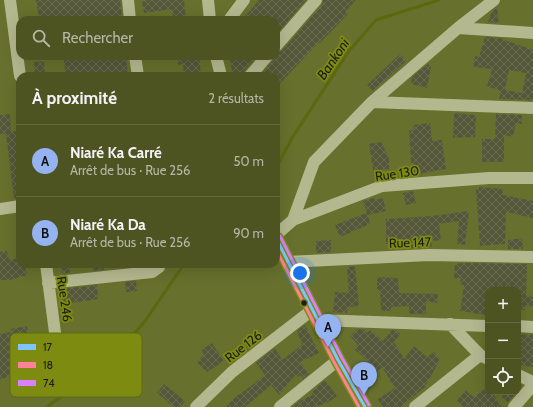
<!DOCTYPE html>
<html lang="fr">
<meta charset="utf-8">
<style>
body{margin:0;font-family:Cabin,sans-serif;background:#575e2e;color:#f1f3f6}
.controls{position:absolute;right:12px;bottom:12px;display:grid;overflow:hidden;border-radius:8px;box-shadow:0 4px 16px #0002}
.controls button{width:36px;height:36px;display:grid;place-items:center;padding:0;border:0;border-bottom:1px solid #646a3f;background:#4d5421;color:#f1f3f6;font:20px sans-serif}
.you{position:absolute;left:300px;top:273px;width:14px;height:14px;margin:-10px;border:3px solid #fff;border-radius:50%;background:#1a73e8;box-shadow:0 0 0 6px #1a73e833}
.badge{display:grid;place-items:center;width:26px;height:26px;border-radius:50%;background:#95b2f1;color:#111;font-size:13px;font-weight:700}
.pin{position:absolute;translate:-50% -33px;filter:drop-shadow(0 1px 2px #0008)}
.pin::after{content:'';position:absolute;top:21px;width:14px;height:12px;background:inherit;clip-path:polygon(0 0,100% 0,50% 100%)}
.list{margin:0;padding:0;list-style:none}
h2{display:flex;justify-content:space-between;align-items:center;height:52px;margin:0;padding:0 16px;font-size:17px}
h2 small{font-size:13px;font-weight:400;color:#b3b7a5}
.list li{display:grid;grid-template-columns:26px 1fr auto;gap:12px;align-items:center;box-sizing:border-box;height:72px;padding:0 16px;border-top:1px solid #646a3f}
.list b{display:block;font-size:15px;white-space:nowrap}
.list p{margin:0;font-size:13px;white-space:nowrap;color:#b3b7a5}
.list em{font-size:13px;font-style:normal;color:#b3b7a5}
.icon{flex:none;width:22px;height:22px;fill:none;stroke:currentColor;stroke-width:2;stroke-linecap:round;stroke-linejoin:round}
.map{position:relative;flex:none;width:533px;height:407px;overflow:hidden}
.search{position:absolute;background:#4d5421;box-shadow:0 4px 16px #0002;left:16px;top:16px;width:264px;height:44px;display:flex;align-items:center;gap:10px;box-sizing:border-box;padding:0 14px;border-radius:12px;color:#b3b7a5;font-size:15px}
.panel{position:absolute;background:#4d5421;box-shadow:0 4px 16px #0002;left:16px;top:72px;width:264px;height:196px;border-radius:12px}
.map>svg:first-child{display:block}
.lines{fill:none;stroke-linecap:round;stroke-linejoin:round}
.stream{stroke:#5c680d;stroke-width:3}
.building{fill:url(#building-cross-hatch);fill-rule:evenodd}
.minor{stroke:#b4b88f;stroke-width:12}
.bus-1-casing{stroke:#7d8c10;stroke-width:6}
.bus-2-casing{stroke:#7d8c10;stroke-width:6}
.bus-3-casing{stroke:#7d8c10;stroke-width:6}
.bus-1{stroke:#80c4ff;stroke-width:3}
.bus-2{stroke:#ff8098;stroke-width:3}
.bus-3{stroke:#d880ff;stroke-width:3}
.bus-dot{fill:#1d1d1d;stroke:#7d8c10;stroke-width:1.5}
.labels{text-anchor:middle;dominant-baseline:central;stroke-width:3.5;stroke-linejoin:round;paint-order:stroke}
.street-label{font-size:13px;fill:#1d1d1d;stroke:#7d8c10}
.water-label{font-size:14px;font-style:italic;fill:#1c1d18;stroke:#7d8c10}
.key{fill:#7d8c10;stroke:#606b14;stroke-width:1}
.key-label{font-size:11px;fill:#1d1d1d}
</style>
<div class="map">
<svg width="533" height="407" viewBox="0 0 533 407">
<defs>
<pattern id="building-cross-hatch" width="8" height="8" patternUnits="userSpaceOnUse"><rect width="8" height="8" fill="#545838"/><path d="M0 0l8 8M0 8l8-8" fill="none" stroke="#696c52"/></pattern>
</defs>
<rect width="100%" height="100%" fill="#67702c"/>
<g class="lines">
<path class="stream" d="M 276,168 L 292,138 L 349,51 L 376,20 L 439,0
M 47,407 L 73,388 L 87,381 L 121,350 L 145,321 L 184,264"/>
</g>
<path class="building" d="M 36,0 L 120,0 L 122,17 L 103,20 L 39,20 Z
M 150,0 L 184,0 L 186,20 L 173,20 L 172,9 L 144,13 L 142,1 Z
M 259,0 L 306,0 L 276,35 L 276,20 L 242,20 Z
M 323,0 L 356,0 L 345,12 L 348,14 L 320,43 L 319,42 L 276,88 L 276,76 L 260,76 L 273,61 L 276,53 L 282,51 L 322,5 Z
M 497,7 L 499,23 L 488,22 L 492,11 Z
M 485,37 L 499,38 L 533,50 L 533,100 L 499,99 L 501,91 L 487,86 L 492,69 L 473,67 L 475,56 L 479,57 ZM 509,70 L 526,73 L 522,93 L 505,90 Z
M 400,54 L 406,61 L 373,91 L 367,85 Z
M 63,56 L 126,56 L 128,76 L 66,76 Z
M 178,56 L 199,56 L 201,74 L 184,76 L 183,64 L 178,65 Z
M 229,56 L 257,56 L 244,71 L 243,76 L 233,76 Z
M 44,61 L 45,76 L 35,76 L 34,62 Z
M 428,64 L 431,67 L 427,88 L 411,84 L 412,77 Z
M 454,113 L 476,115 L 475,137 L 453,138 Z
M 10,114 L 11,132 L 16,131 L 20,161 L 20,199 L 14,199 L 6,134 L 0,134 L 0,115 Z
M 496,114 L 522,115 L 522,124 L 516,123 L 513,137 L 504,135 L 504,162 L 482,162 L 482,139 L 495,139 Z
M 430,123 L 432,141 L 442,140 L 446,169 L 412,175 L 409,130 L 414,130 L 413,125 Z
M 381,142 L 389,158 L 389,169 L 382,170 L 383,174 L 374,176 L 369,144 Z
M 479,187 L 503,189 L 503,195 L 533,201 L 533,218 L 506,212 L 505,244 L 480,246 L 476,189 L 479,189 Z
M 413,191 L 416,203 L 406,205 L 403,193 Z
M 374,198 L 375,200 L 383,198 L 386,211 L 368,215 L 370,224 L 340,237 L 335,225 L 367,213 L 363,201 Z
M 469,211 L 465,245 L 457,244 L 459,221 L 439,224 L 441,240 L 431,241 L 432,247 L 409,248 L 409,244 L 386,244 L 386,219 L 432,216 Z
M 522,238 L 523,249 L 508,249 L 508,240 Z
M 331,240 L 331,252 L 316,253 L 316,241 Z
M 7,251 L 9,260 L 20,258 L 20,264 L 24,264 L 27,275 L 10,280 L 0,280 L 0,252 Z
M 463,263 L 527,264 L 526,296 L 533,297 L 533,306 L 525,305 L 525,310 L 518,310 L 518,289 L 488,289 L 488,315 L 460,311 L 464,285 L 460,284 L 461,278 L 454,278 L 455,264 Z
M 61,264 L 69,264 L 70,273 L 62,274 Z
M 92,264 L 103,264 L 104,270 L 93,271 Z
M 355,266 L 359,306 L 348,307 L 347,313 L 333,312 L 335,292 L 349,293 L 347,267 Z
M 377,277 L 398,278 L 399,293 L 438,294 L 437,303 L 426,301 L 426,314 L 409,314 L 409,306 L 391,307 L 391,311 L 381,311 L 380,290 L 377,290 Z
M 136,281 L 137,291 L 126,292 L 125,282 Z
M 97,285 L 98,299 L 64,304 L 62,289 Z
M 305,325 L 319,353 L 300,362 L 309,374 L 303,379 L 301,375 L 298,377 L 296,374 L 279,395 L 271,385 L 245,407 L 225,407 L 238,394 L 239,395 L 265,375 L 256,363 L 275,348 L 282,360 L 302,345 L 297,331 Z
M 27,326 L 28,334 L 34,333 L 38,355 L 46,353 L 49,365 L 30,371 L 33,387 L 22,389 L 19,375 L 0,379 L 0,334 L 12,332 L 11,329 Z
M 358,329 L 363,329 L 367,333 L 370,330 L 383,341 L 392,330 L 395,330 L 400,334 L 394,342 L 404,359 L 414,346 L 427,357 L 434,352 L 440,360 L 424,388 L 401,407 L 382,407 L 378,399 L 395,388 L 382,367 L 374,376 L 363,367 L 368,361 L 354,349 L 358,345 L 350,336 Z
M 518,334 L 533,335 L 533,367 L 518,365 Z
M 212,343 L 224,361 L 207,372 L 197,362 L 204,354 L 201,350 Z
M 325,380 L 337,396 L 329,402 L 315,407 L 292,407 L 301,400 L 313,395 L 311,392 Z
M 164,384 L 185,401 L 180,407 L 174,407 L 157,393 Z
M 487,387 L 488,392 L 491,392 L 503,407 L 464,407 L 457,401 L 465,390 L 474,397 Z
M 505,392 L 517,392 L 508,402 L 502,397 Z"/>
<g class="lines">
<path class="minor" d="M 10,0 L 20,76
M 128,0 L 130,20
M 208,0 L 210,20
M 229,20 L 244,0
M 458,28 L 533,33
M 276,46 L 316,0
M 135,56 L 138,76
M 216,56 L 221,76
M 250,76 L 267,56
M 372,102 L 533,108
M 0,209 L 20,206
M 293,220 L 314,162 L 372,102 L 458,28 L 494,0
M 276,235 L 293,220 L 382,186 L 489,178 L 533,178
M 276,238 L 338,360 L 365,407
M 287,262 L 429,255 L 533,257
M 46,264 L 62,386
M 48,283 L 152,272 L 159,267 L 160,264
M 317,320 L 488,326
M 450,324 L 480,355 L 488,359
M 518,326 L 533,327
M 518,375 L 533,382
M 196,407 L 232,372 L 312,310
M 280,407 L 338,360
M 415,407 L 480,355
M 514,407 L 533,385"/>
<defs>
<path id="bus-1" d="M 276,238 L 338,360 L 365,407"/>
<path id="bus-2" d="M 276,249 L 334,362 L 359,407"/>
<path id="bus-3" d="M 280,236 L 342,358 L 369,405"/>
</defs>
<use href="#bus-1" class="bus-1-casing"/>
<use href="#bus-2" class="bus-2-casing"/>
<use href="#bus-3" class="bus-3-casing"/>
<use href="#bus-1" class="bus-1"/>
<use href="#bus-2" class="bus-2"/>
<use href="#bus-3" class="bus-3"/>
</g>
<circle class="bus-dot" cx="304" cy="303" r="3.5"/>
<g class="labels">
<g class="street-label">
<text transform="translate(397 173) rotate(-8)">Rue 130</text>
<text transform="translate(410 242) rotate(-2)">Rue 147</text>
<text transform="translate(65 299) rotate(82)">Rue 246</text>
<text transform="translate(243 346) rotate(-38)">Rue 126</text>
</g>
<g class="water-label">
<text transform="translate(333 59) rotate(-56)">Bankoni</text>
</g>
</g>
<rect x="10" y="333" width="132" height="64" rx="6" class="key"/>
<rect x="18" y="344" width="18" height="6" fill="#80c4ff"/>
<rect x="18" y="362" width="18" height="6" fill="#ff8098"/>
<rect x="18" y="380" width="18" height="6" fill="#d880ff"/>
<g class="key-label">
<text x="43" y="351">17</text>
<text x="43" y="369">18</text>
<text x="43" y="387">74</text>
</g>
</svg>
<div class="controls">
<button>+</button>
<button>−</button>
<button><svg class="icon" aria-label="locate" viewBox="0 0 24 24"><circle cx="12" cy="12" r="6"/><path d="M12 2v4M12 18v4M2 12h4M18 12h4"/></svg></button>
</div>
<div class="you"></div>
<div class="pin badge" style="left:328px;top:347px">A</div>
<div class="pin badge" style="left:364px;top:395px">B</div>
<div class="search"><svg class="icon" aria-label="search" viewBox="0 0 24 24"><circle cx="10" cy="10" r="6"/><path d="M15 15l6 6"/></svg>Rechercher</div>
<section class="panel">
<h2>À proximité<small>2 résultats</small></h2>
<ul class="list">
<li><span class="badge">A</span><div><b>Niaré Ka Carré</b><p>Arrêt de bus · Rue 256</p></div><em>50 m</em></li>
<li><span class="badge">B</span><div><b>Niaré Ka Da</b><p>Arrêt de bus · Rue 256</p></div><em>90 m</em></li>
</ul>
</section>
</div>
